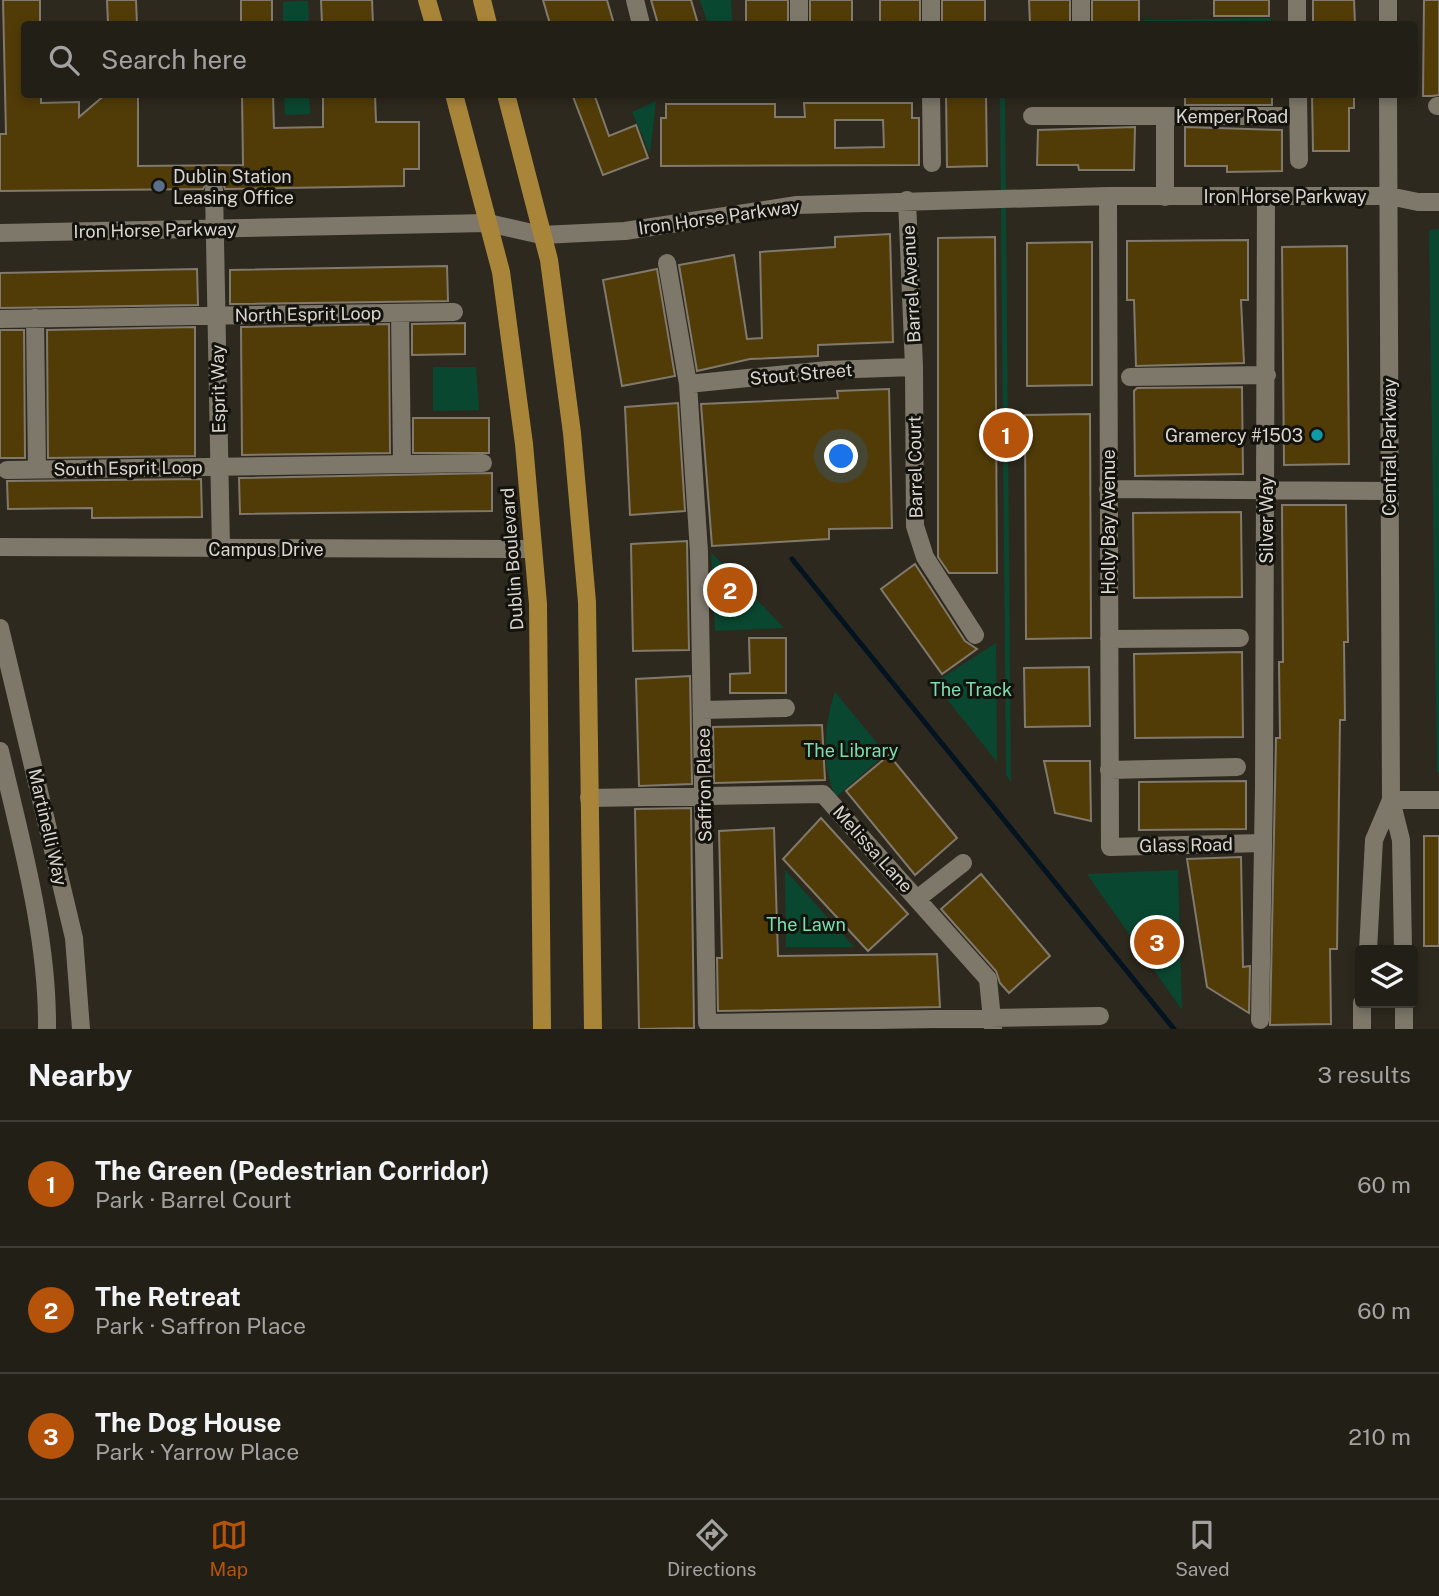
<!DOCTYPE html>
<meta charset="utf-8">
<style>
body{margin:0;font-family:"Public Sans",sans-serif;background:#2e2c23;color:#f1f3f6}
.controls{position:absolute;right:21px;bottom:21px;display:grid;overflow:hidden;border-radius:7px;box-shadow:0 4px 10px #0003}
.controls button{width:63px;height:63px;display:grid;place-items:center;padding:0;border:0;border-bottom:2px solid #3f3d35;background:#221f16;color:#f1f3f6;font:35px sans-serif}
.you{position:absolute;left:842px;top:457px;width:24px;height:24px;margin:-18px;border:5px solid #fff;border-radius:50%;background:#1a73e8;box-shadow:0 0 0 10px #1a73e833}
.badge{display:grid;place-items:center;width:46px;height:46px;border-radius:50%;background:#b45309;color:#fff;font-size:23px;font-weight:700}
.pin{position:absolute;translate:-50% -50%;border:4px solid #fff;box-shadow:0 2px 7px #0006}
.list{margin:0;padding:0;list-style:none}
h2{display:flex;justify-content:space-between;align-items:center;height:91px;margin:0;padding:0 28px;font-size:30px}
h2 small{font-size:23px;font-weight:400;color:#a2a2a1}
.list li{display:grid;grid-template-columns:46px 1fr auto;gap:21px;align-items:center;box-sizing:border-box;height:126px;padding:0 28px;border-top:2px solid #3f3d35}
.list b{display:block;font-size:26px;white-space:nowrap}
.list p{margin:0;font-size:23px;white-space:nowrap;color:#a2a2a1}
.list em{font-size:23px;font-style:normal;color:#a2a2a1}
.icon{flex:none;width:38px;height:38px;fill:none;stroke:currentColor;stroke-width:2;stroke-linecap:round;stroke-linejoin:round}
.map{position:relative;flex:none;width:1439px;height:1029px;overflow:hidden}
.search{position:absolute;background:#221f16;box-shadow:0 4px 10px #0003;left:21px;right:21px;top:21px;height:77px;display:flex;align-items:center;gap:18px;box-sizing:border-box;padding:0 24px;border-radius:7px;color:#a2a2a1;font-size:26px}
.sheet{height:469px;background:#221f16}
nav{display:flex;justify-content:space-around;align-items:center;box-sizing:border-box;height:98px;border-top:2px solid #3f3d35;background:#221f16;font-size:19px;color:#a2a2a1}
nav a{display:grid;justify-items:center;gap:4px}
nav .on{color:#b45309}
.map>svg:first-child{display:block}
.green{fill:#0a4731}
.lines{fill:none;stroke-linecap:round;stroke-linejoin:round}
.stream{stroke:#031320;stroke-width:5}
.building{fill:#513c08;stroke:#80796c;stroke-width:2;fill-rule:evenodd}
.minor{stroke:#7e786b;stroke-width:18}
.major{stroke:#a98539;stroke-width:18}
.service-dot{fill:#5c6f8a;stroke:#14120d;stroke-width:2.5}
.culture-dot{fill:#0f9aa8;stroke:#14120d;stroke-width:2.5}
.labels{text-anchor:middle;dominant-baseline:central;stroke-width:6;stroke-linejoin:round;paint-order:stroke}
.street-label{font-size:18px;fill:#d9d6cf;stroke:#14120d}
.poi-label{font-size:18px;fill:#d9d6cf;stroke:#14120d;text-anchor:start}
.park-label{font-size:18px;fill:#78dfb1;stroke:#14120d}
</style>
<div class="map">
<svg width="1439" height="1029" viewBox="0 0 1439 1029">
<rect width="100%" height="100%" fill="#2e291e"/>
<path class="green" d="M 700,0 L 731,0 L 732,24 L 708,24 Z
M 299,1 L 308,1 L 309,24 L 283,24 L 283,2 Z
M 1271,18 L 1271,24 L 1144,24 L 1144,20 Z
M 284,95 L 309,95 L 310,114 L 285,115 Z
M 1000,95 L 1005,95 L 1011,782 L 1006,775 Z
M 656,101 L 650,154 L 632,112 Z
M 1439,229 L 1439,772 L 1437,772 L 1429,230 Z
M 433,367 L 476,367 L 479,410 L 433,411 Z
M 711,552 L 784,628 L 715,631 Z
M 996,643 L 997,762 L 934,683 Z
M 835,692 L 886,754 L 836,797 C 821,769 824,722 835,692 Z
M 785,870 L 854,947 L 786,947 Z
M 1178,870 L 1182,1010 L 1087,874 Z"/>
<g class="lines">
<path class="stream" d="M 792,559 L 1174,1029"/>
</g>
<path class="building" d="M 3,0 L 40,0 L 40,24 L 24,24 L 24,94 L 41,94 L 41,103 L 79,102 L 79,117 L 106,94 L 138,94 L 138,166 L 243,165 L 242,94 L 273,94 L 274,128 L 323,127 L 323,94 L 375,94 L 376,122 L 419,122 L 419,169 L 404,169 L 404,186 L 225,189 L 223,183 L 214,178 L 208,180 L 203,189 L 0,191 L 0,134 L 6,134 Z
M 107,0 L 136,0 L 137,24 L 108,24 Z
M 241,0 L 272,0 L 272,24 L 241,24 Z
M 321,0 L 372,0 L 373,24 L 322,24 Z
M 543,0 L 607,0 L 614,24 L 550,24 Z
M 651,0 L 691,0 L 698,24 L 658,24 Z
M 746,0 L 788,0 L 788,24 L 746,24 Z
M 810,0 L 852,0 L 852,24 L 810,24 Z
M 880,0 L 920,0 L 920,24 L 880,24 Z
M 942,0 L 985,0 L 985,24 L 942,24 Z
M 1029,0 L 1070,0 L 1070,24 L 1030,24 Z
M 1092,0 L 1139,0 L 1139,24 L 1092,24 Z
M 1214,0 L 1269,0 L 1269,16 L 1214,16 Z
M 1313,0 L 1354,0 L 1355,24 L 1313,24 Z
M 1424,0 L 1439,0 L 1439,95 L 1432,96 L 1423,96 Z
M 572,94 L 594,94 L 609,136 L 636,125 L 648,158 L 603,175 Z
M 946,94 L 986,94 L 987,166 L 947,167 Z
M 1185,94 L 1272,94 L 1272,105 L 1185,105 Z
M 1312,94 L 1354,94 L 1354,108 L 1349,108 L 1349,151 L 1313,151 Z
M 804,103 L 912,103 L 912,118 L 919,118 L 919,165 L 661,166 L 661,118 L 666,118 L 666,104 L 775,104 L 775,117 L 805,117 ZM 835,120 L 883,120 L 884,147 L 835,148 Z
M 1135,127 L 1134,170 L 1079,170 L 1078,165 L 1037,165 L 1038,130 Z
M 1185,127 L 1282,130 L 1282,171 L 1227,172 L 1227,166 L 1185,166 Z
M 890,234 L 893,342 L 818,345 L 818,356 L 750,359 L 697,371 L 679,265 L 734,255 L 747,339 L 762,338 L 760,252 L 835,247 L 835,237 Z
M 995,237 L 997,573 L 949,573 L 938,557 L 938,238 Z
M 1248,240 L 1248,300 L 1241,300 L 1244,363 L 1136,366 L 1134,300 L 1127,300 L 1127,241 Z
M 1092,242 L 1092,385 L 1027,386 L 1027,243 Z
M 1347,246 L 1349,464 L 1284,465 L 1282,247 Z
M 447,266 L 448,301 L 230,304 L 230,270 Z
M 197,269 L 198,305 L 0,308 L 0,273 Z
M 657,269 L 675,376 L 622,386 L 603,280 Z
M 465,323 L 465,354 L 412,355 L 412,324 Z
M 389,324 L 390,453 L 242,455 L 241,327 Z
M 195,327 L 195,456 L 48,458 L 47,330 Z
M 0,330 L 24,330 L 25,458 L 0,458 Z
M 1242,387 L 1243,474 L 1135,476 L 1134,391 L 1137,388 Z
M 889,389 L 892,528 L 829,529 L 829,539 L 712,546 L 701,404 L 838,398 L 837,391 Z
M 678,403 L 685,511 L 630,515 L 625,407 Z
M 1090,414 L 1091,638 L 1026,639 L 1025,415 Z
M 413,418 L 489,418 L 489,453 L 413,453 Z
M 492,473 L 492,511 L 240,514 L 239,478 Z
M 201,479 L 202,517 L 92,518 L 92,508 L 8,509 L 7,481 Z
M 1282,505 L 1346,505 L 1348,642 L 1344,642 L 1345,720 L 1340,720 L 1337,949 L 1330,949 L 1331,1024 L 1270,1025 L 1276,738 L 1280,738 L 1279,662 L 1283,662 Z
M 1241,512 L 1242,597 L 1134,598 L 1133,513 Z
M 687,541 L 689,650 L 633,651 L 631,544 Z
M 915,564 L 965,641 L 977,649 L 942,674 L 881,589 Z
M 749,638 L 786,638 L 786,693 L 730,693 L 730,674 L 750,673 Z
M 1242,652 L 1243,737 L 1135,738 L 1134,654 Z
M 1089,667 L 1090,726 L 1025,727 L 1024,668 Z
M 690,676 L 692,784 L 639,786 L 636,679 Z
M 822,725 L 825,780 L 714,783 L 713,727 Z
M 889,755 L 957,838 L 915,875 L 846,791 Z
M 1044,761 L 1090,761 L 1091,821 L 1055,813 Z
M 1246,781 L 1246,829 L 1139,830 L 1139,782 Z
M 691,808 L 694,1028 L 639,1029 L 635,809 Z
M 821,818 L 908,914 L 868,951 L 783,859 Z
M 774,828 L 778,956 L 937,954 L 940,1007 L 718,1011 L 717,958 L 722,958 L 719,831 Z
M 1424,836 L 1439,836 L 1439,946 L 1424,946 Z
M 1241,857 L 1243,967 L 1250,966 L 1249,1013 L 1207,987 L 1187,859 Z
M 981,874 L 1050,956 L 1009,993 L 1000,983 L 996,971 L 941,909 Z"/>
<g class="lines">
<path class="minor" d="M 635,0 L 641,24
M 799,0 L 799,24
M 1081,0 L 1081,24
M 1297,0 L 1297,24
M 1388,0 L 1388,24
M 931,24 L 931,0
M 931,94 L 932,163
M 1298,94 L 1299,160
M 1388,94 L 1391,800 L 1401,840 L 1403,950
M 1437,106 L 1439,106
M 1032,116 L 1298,116
M 1165,116 L 1165,197
M 214,189 L 221,549
M 1108,196 L 1110,847 L 1262,843
M 907,200 L 914,367 L 915,526 L 925,557 L 975,635
M 0,233 L 488,223 L 541,235 L 625,231 L 797,205 L 1108,196 L 1389,196 L 1418,202 L 1439,202
M 667,263 L 688,384 L 699,552 L 707,1023 L 1100,1016
M 400,313 L 402,464
M 35,318 L 37,469
M 0,319 L 454,312
M 1130,377 L 1267,375
M 688,384 L 827,370 L 914,367
M 7,470 L 483,463
M 1108,489 L 1389,491
M 0,547 L 533,549
M 0,628 L 74,938 L 81,1029
M 1109,639 L 1240,638
M 702,710 L 786,708
M 0,751 C 21,841 48,936 47,1029
M 1109,770 L 1237,767
M 589,798 L 823,794 L 988,979 L 993,1029
M 1391,800 L 1439,800
M 917,899 L 963,863
M 1368,950 L 1374,840 L 1391,800
M 1362,1003 L 1362,1029
M 1404,1003 L 1404,1029
M 1260,1020 L 1264,787 L 1266,197"/>
<path class="major" d="M 427,0 L 434,24
M 482,0 L 488,24
M 454,94 L 501,272 L 524,444 L 538,604 L 542,1029
M 506,94 L 549,260 L 572,433 L 587,602 L 593,1029"/>
</g>
<circle class="service-dot" cx="159" cy="186" r="7"/>
<circle class="culture-dot" cx="1317" cy="435" r="7"/>
<g class="labels">
<g class="street-label">
<text x="1232" y="116">Kemper Road</text>
<text x="1285" y="196">Iron Horse Parkway</text>
<text transform="translate(719 217) rotate(-8)">Iron Horse Parkway</text>
<text transform="translate(155 230) rotate(-1)">Iron Horse Parkway</text>
<text transform="translate(911 284) rotate(-93)">Barrel Avenue</text>
<text transform="translate(308 314) rotate(-1)">North Esprit Loop</text>
<text transform="translate(801 374) rotate(-5)">Stout Street</text>
<text transform="translate(218 389) rotate(-91)">Esprit Way</text>
<text transform="translate(1389 447) rotate(-90)">Central Parkway</text>
<text transform="translate(915 467) rotate(-91)">Barrel Court</text>
<text transform="translate(128 468) rotate(-1)">South Esprit Loop</text>
<text transform="translate(1266 520) rotate(-90)">Silver Way</text>
<text transform="translate(1108 522) rotate(-90)">Holly Bay Avenue</text>
<text x="266" y="549">Campus Drive</text>
<text transform="translate(512 559) rotate(-94)">Dublin Boulevard</text>
<text transform="translate(704 785) rotate(-91)">Saffron Place</text>
<text transform="translate(48 827) rotate(77)">Martinelli Way</text>
<text transform="translate(1186 845) rotate(-1)">Glass Road</text>
<text transform="translate(873 849) rotate(48)">Melissa Lane</text>
</g>
<g class="poi-label">
<text x="173" y="176">Dublin Station<tspan x="173" dy="21">Leasing Office</tspan></text>
<text x="1303" y="435" text-anchor="end">Gramercy #1503</text>
</g>
<g class="park-label">
<text x="971" y="689">The Track</text>
<text x="851" y="750">The Library</text>
<text x="806" y="924">The Lawn</text>
</g>
</g>
</svg>
<div class="controls">
<button><svg class="icon" aria-label="layers" viewBox="0 0 24 24"><path d="M12 4l9 5-9 5-9-5zM3 14l9 5 9-5"/></svg></button>
</div>
<div class="you"></div>
<div class="pin badge" style="left:1006px;top:435px">1</div>
<div class="pin badge" style="left:730px;top:590px">2</div>
<div class="pin badge" style="left:1157px;top:942px">3</div>
<div class="search"><svg class="icon" aria-label="search" viewBox="0 0 24 24"><circle cx="10" cy="10" r="6"/><path d="M15 15l6 6"/></svg>Search here</div>
</div>
<section class="sheet">
<h2>Nearby<small>3 results</small></h2>
<ul class="list">
<li><span class="badge">1</span><div><b>The Green (Pedestrian Corridor)</b><p>Park · Barrel Court</p></div><em>60 m</em></li>
<li><span class="badge">2</span><div><b>The Retreat</b><p>Park · Saffron Place</p></div><em>60 m</em></li>
<li><span class="badge">3</span><div><b>The Dog House</b><p>Park · Yarrow Place</p></div><em>210 m</em></li>
</ul>
</section>
<nav>
<a class="on"><svg class="icon" aria-label="map" viewBox="0 0 24 24"><path d="M3 6l6-2 6 2 6-2v14l-6 2-6-2-6 2zM9 4v14M15 6v14"/></svg>Map</a>
<a><svg class="icon" aria-label="directions" viewBox="0 0 24 24"><path d="M12 3l9 9-9 9-9-9zM9 14v-3h6M13 9l2 2-2 2"/></svg>Directions</a>
<a><svg class="icon" aria-label="saved" viewBox="0 0 24 24"><path d="M7 4h10v16l-5-4-5 4z"/></svg>Saved</a>
</nav>
